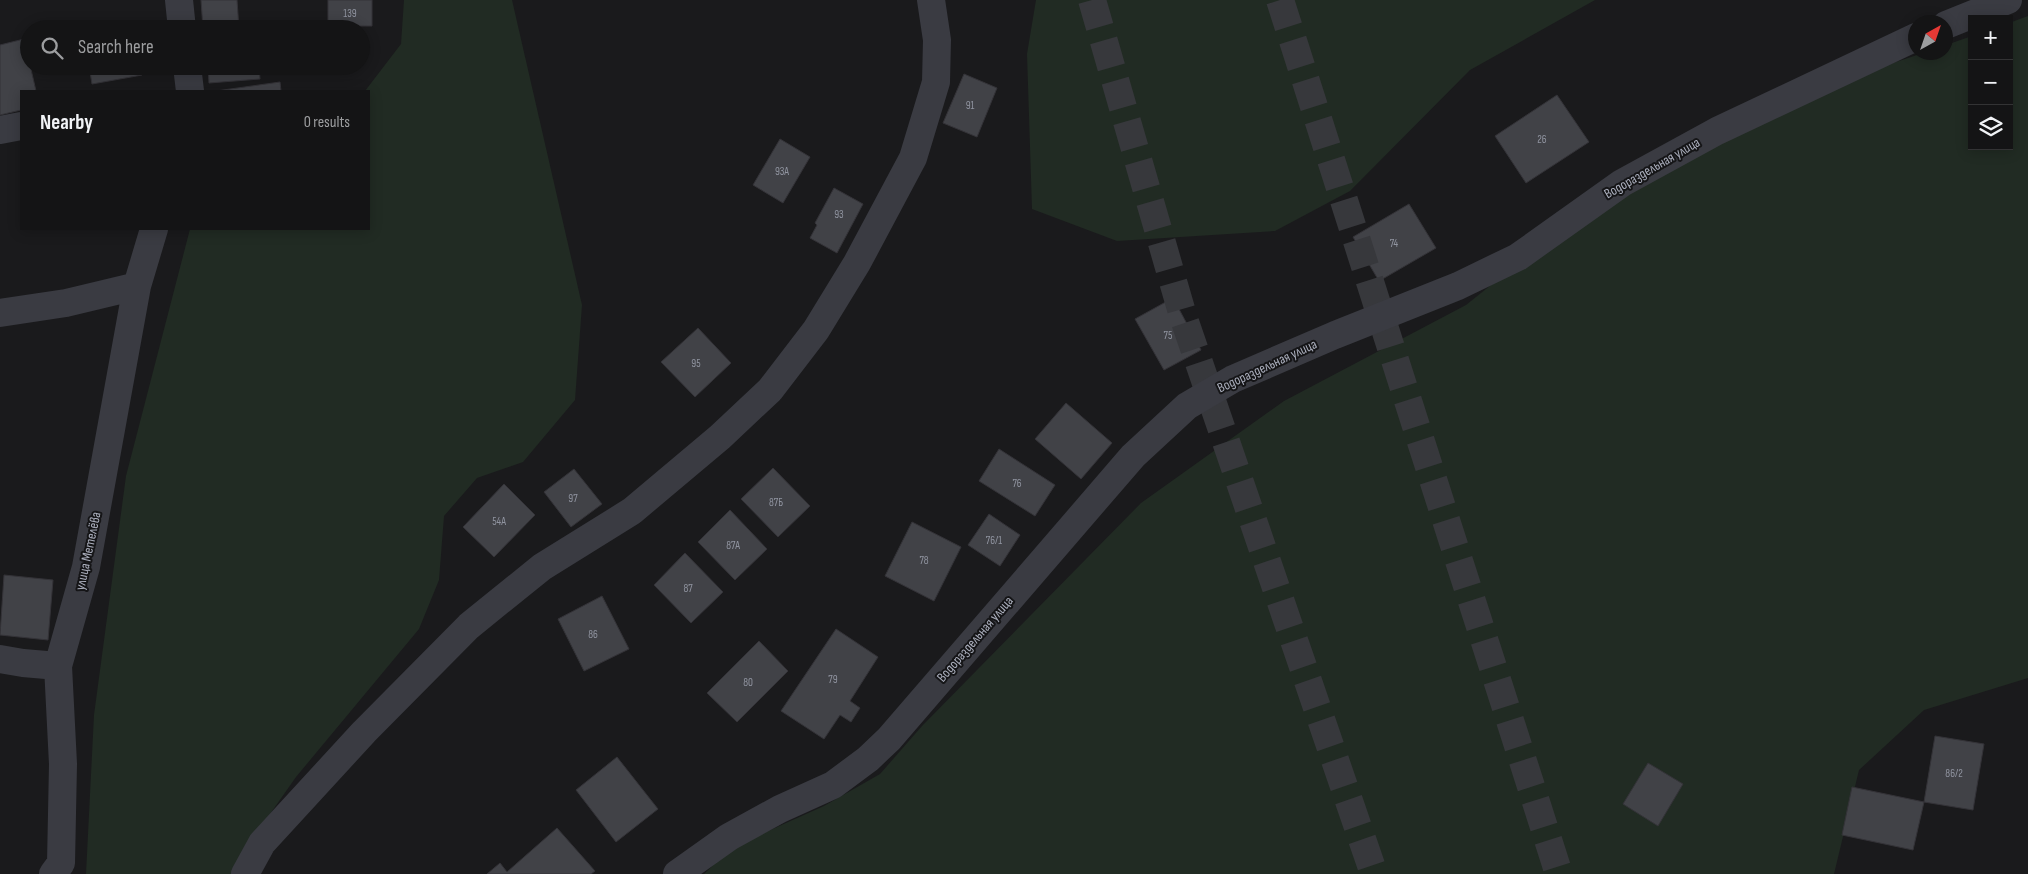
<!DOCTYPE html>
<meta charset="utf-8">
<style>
body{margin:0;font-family:"Sofia Sans Condensed",sans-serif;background:#1d1d1e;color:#f1f3f6}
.controls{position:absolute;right:15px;top:15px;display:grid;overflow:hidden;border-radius:0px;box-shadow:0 2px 12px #0003}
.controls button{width:45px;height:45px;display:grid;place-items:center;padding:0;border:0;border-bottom:1px solid #333334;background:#141415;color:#f1f3f6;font:25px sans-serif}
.compass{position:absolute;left:1908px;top:15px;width:45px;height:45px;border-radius:50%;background:#141415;box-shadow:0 2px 12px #0003;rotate:40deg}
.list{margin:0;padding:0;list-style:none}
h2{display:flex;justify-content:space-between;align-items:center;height:65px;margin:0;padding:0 20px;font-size:21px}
h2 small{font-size:16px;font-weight:400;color:#9d9ea0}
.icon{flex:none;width:28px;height:28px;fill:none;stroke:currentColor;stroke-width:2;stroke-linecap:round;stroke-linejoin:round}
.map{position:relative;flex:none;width:2028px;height:874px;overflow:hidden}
.search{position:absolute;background:#141415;box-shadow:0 2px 12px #0003;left:20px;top:20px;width:350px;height:55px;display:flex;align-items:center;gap:12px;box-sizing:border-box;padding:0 18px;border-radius:28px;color:#9d9ea0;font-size:19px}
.panel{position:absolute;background:#141415;box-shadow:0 2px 12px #0003;left:20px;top:90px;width:350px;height:140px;border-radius:0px}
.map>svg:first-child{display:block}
.green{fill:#212b23}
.building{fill:#414247;stroke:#343338}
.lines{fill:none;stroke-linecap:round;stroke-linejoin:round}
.primary-tunnel{stroke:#37383c;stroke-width:28;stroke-dasharray:28 14;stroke-linecap:butt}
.street{stroke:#3a3b42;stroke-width:28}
.labels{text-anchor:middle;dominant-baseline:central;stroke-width:4;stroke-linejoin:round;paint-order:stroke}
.number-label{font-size:11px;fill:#9094a0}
.street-label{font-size:14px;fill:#abafbd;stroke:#151517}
</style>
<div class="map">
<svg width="2028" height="874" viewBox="0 0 2028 874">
<rect width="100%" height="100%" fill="#1a1a1c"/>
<path class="green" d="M 404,0 L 512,0 L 582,305 L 575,400 L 523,462 L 477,478 L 444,516 L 439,580 L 419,629 L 296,777 L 244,851 L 236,874 L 86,874 L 94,715 L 126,476 L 190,229 L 369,229 L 369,91 L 365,91 L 401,44 Z
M 1036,0 L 1595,0 L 1470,70 L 1350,191 L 1275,231 L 1117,241 L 1032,209 L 1027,54 Z
M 2028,16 L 2028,678 L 1924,710 L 1859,770 L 1834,874 L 704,874 L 732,847 L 824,806 L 880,774 L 922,726 L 1141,503 L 1284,401 L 1466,305 L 1602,196 L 1854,76 L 1923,53 L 1946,52 L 1946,45 L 1972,36 L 1972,146 L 2009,146 L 2009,23 Z"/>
<path class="building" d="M 201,0 L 237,0 L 239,29 L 203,29 Z
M 328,0 L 372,0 L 372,26 L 328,26 Z
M 24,39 L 36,91 L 21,91 L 21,110 L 0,115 L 0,45 Z
M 89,66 L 141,66 L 142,75 L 92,84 Z
M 208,66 L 259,66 L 260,79 L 209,83 Z
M 964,74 L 997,88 L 977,137 L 943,123 Z
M 280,82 L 281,91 L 216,91 Z
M 1557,95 L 1589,142 L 1526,183 L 1495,136 Z
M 780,139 L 810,157 L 783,203 L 753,185 Z
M 834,188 L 863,204 L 837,253 L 810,238 L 817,225 L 815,223 Z
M 1409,204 L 1436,248 L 1379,281 L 1353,237 Z
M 1173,298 L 1201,350 L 1164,370 L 1135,319 Z
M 698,328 L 731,363 L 695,397 L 661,362 Z
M 1066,403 L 1112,443 L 1081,479 L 1035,439 Z
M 999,449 L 1055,485 L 1035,516 L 979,481 Z
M 773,468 L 810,506 L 778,537 L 741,499 Z
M 574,469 L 602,504 L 571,527 L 544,492 Z
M 504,484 L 535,515 L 494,557 L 463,527 Z
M 730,510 L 767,549 L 735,580 L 698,542 Z
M 989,514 L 1020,535 L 1000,566 L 968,545 Z
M 912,522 L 961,547 L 934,601 L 885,576 Z
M 685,553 L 723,592 L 691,623 L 654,585 Z
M 4,575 L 53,580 L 48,640 L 0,635 Z
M 602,596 L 629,649 L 584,671 L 558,619 Z
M 836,629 L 878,657 L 850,701 L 860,708 L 851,722 L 840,715 L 824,739 L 781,711 Z
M 759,641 L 788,671 L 737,722 L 707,693 Z
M 1935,736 L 1984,744 L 1973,810 L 1924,802 Z
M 617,757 L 658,809 L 616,842 L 576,790 Z
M 1648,763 L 1683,784 L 1658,826 L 1623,804 Z
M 1852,787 L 1924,802 L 1913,850 L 1842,835 Z
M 557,828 L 595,871 L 591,874 L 487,874 L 500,863 L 507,872 Z"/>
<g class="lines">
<path class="primary-tunnel" d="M 1092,0 L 1183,316 L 1374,874
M 1280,0 L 1559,874"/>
<path class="street" d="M 179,0 L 182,29
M 1946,25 L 2008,0
M 187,66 L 190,91
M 0,130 L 21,126
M 0,313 L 66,303 L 137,286
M 0,659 L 23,663 L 58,666
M 53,874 L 61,863 L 63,764 L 58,666 L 86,567 L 137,286 L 154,229
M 245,874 L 262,843 L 364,732 L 469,626 L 542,567 L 632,511 L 720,437 L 770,390 L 816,330 L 857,263 L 913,158 L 936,82 L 937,40 L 931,0
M 677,874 L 729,837 L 780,809 L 833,785 L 868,759 L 889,739 L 1133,456 L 1187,406 L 1233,379 L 1335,335 L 1458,286 L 1518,257 L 1622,183 L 1717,131 L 1916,37"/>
</g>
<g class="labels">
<g class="number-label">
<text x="350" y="13">139</text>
<text x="970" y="105">91</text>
<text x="1542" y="139">26</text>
<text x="782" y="171">93А</text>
<text x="839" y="214">93</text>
<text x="1394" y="243">74</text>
<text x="1168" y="335">75</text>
<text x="696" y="363">95</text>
<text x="1017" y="483">76</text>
<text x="573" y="498">97</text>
<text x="776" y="502">87Б</text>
<text x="499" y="521">54А</text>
<text x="994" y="540">76/1</text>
<text x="733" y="545">87А</text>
<text x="924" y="560">78</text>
<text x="688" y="588">87</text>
<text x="593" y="634">86</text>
<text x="833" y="679">79</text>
<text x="748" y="682">80</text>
<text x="1954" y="773">86/2</text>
</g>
<g class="street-label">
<text transform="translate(1652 168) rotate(-30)">Водораздельная улица</text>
<text transform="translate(1267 366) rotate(-25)">Водораздельная улица</text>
<text transform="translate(88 551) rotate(-78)">улица Метелёва</text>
<text transform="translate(975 639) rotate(-49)">Водораздельная улица</text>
</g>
</g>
</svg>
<div class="controls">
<button>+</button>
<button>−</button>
<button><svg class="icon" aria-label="layers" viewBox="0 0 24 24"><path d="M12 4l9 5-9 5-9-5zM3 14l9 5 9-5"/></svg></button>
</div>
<svg class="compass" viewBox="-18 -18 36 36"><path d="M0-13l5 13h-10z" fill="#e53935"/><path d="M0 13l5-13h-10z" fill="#9d9ea0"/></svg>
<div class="search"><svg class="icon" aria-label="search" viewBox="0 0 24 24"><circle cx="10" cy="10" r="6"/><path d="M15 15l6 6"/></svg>Search here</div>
<section class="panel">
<h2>Nearby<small>0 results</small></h2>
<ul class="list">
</ul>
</section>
</div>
